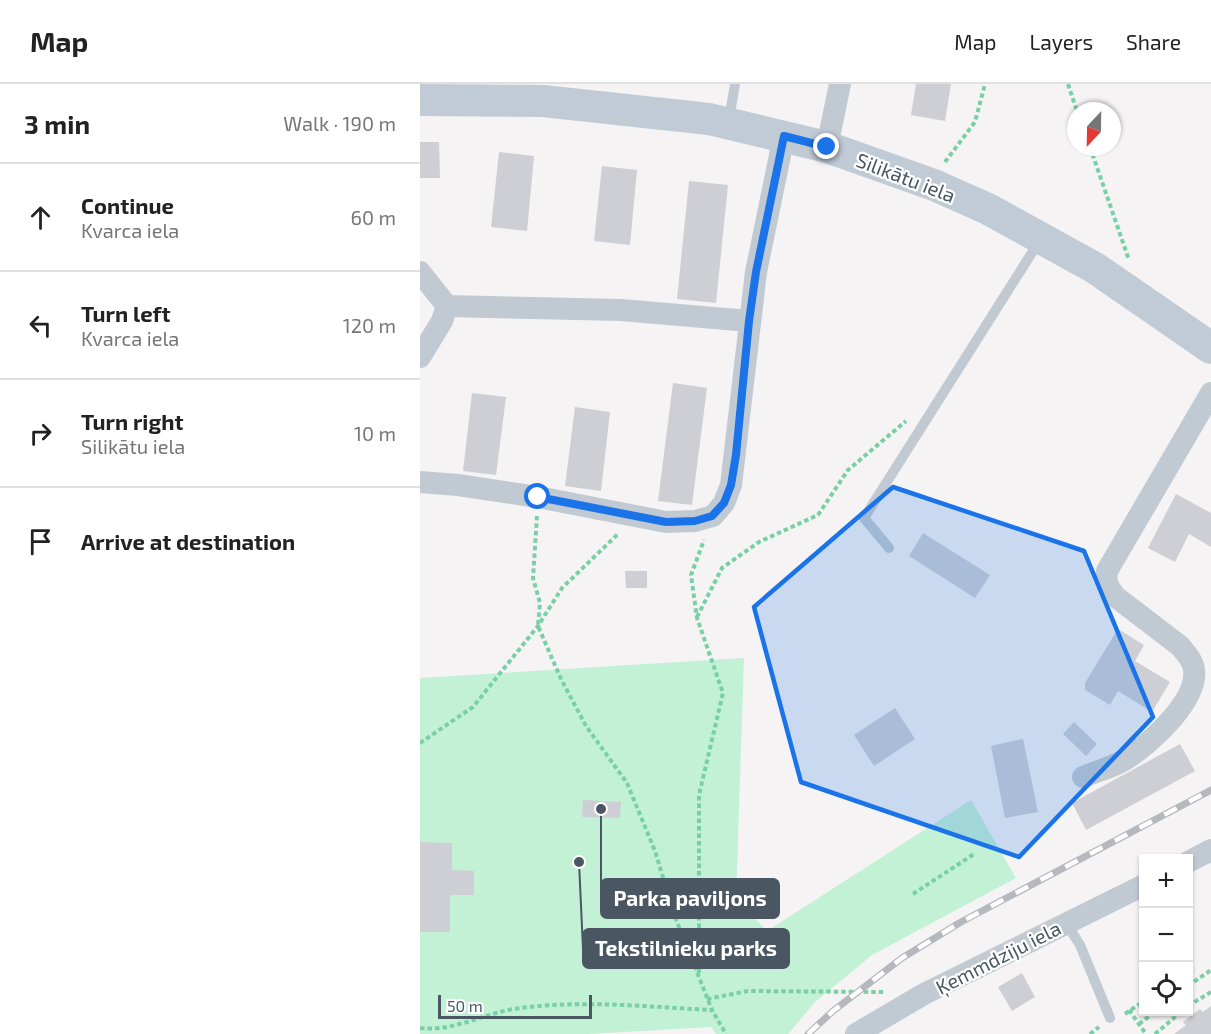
<!DOCTYPE html>
<meta charset="utf-8">
<style>
body{margin:0;font-family:"Exo 2",sans-serif;background:#f2f2f2;color:#222}
.controls{position:absolute;right:18px;bottom:18px;display:grid;overflow:hidden;border-radius:0px;box-shadow:0 2px 4px #0004}
.controls button{width:54px;height:54px;display:grid;place-items:center;padding:0;border:0;border-bottom:2px solid #e0e0e0;background:#fff;color:#222;font:30px sans-serif}
.compass{position:absolute;left:647px;top:18px;width:54px;height:54px;border-radius:50%;background:#fff;box-shadow:0 2px 4px #0004;rotate:202deg}
.scale{position:absolute;left:18px;bottom:15px;width:154px;box-sizing:border-box;padding-left:6px;border:3px solid #4a5661;border-top:0;font-size:16px;line-height:21px;white-space:nowrap;color:#4a5661;-webkit-text-stroke:4px #fff;paint-order:stroke}
.stop{position:absolute;width:18px;height:18px;margin:-14px;border:4px solid #1a73e8;border-radius:50%;background:#fff}
.stop.end{background:#1a73e8;border-color:#fff;box-shadow:0 2px 6px #0008}
.list{margin:0;padding:0;list-style:none}
h2{display:flex;justify-content:space-between;align-items:center;height:78px;margin:0;padding:0 24px;font-size:26px}
h2 small{font-size:20px;font-weight:400;color:#767676}
.list li{display:grid;grid-template-columns:39px 1fr auto;gap:18px;align-items:center;box-sizing:border-box;height:108px;padding:0 24px;border-top:2px solid #e0e0e0}
.list b{display:block;font-size:22px;white-space:nowrap}
.list p{margin:0;font-size:20px;white-space:nowrap;color:#767676}
.list em{font-size:20px;font-style:normal;color:#767676}
.icon{flex:none;width:33px;height:33px;fill:none;stroke:currentColor;stroke-width:2;stroke-linecap:round;stroke-linejoin:round}
.map{position:relative;flex:none;width:791px;height:950px;overflow:hidden}
header{display:flex;align-items:center;gap:36px;box-sizing:border-box;height:84px;padding:0 30px;background:#fff;border-bottom:2px solid #e0e0e0}
header strong{font-size:28px}
nav{display:flex;gap:33px;margin-inline-start:auto;font-size:21px}
main{display:flex}
aside{flex:1;background:#fff}
.map>svg:first-child{display:block}
.green{fill:#c3f1d5}
.building{fill:#cdcfd5}
.lines{fill:none;stroke-linecap:round;stroke-linejoin:round}
.path{stroke:#7ad0a6;stroke-width:4;stroke-dasharray:4.5 3;stroke-linecap:butt}
.lane{stroke:#c1cad2;stroke-width:10}
.street{stroke:#c1cad2;stroke-width:22}
.secondary{stroke:#c1cbd6;stroke-width:32}
.rail-casing{stroke:#b5b8bd;stroke-width:7}
.rail{stroke:#fff;stroke-width:4.5;stroke-dasharray:14;stroke-linecap:butt}
.route{stroke:#1a73e8;stroke-width:8}
.marked{fill:#1a73e8;fill-opacity:0.2;stroke:#1a73e8;stroke-width:4.5;stroke-linejoin:round}
.labels{text-anchor:middle;dominant-baseline:central;stroke-width:4.5;stroke-linejoin:round;paint-order:stroke}
.street-label{font-size:20px;fill:#4a5661;stroke:#fff}
.leader{fill:none;stroke:#4a5661;stroke-width:2}
.callout-dot{fill:#4a5661;stroke:#fff;stroke-width:2}
.callout{fill:#4a5661;stroke:#4a5661;stroke-width:2}
.callout-label{font-size:21px;text-anchor:middle;font-weight:bold;fill:#fff}
</style>
<header>
<strong>Map</strong>
<nav><a>Map</a><a>Layers</a><a>Share</a></nav>
</header>
<main>
<aside>
<h2>3 min<small>Walk · 190 m</small></h2>
<ul class="list">
<li><svg class="icon" aria-label="ahead" viewBox="0 0 24 24"><path d="M12 20V5M6 11l6-6 6 6"/></svg><div><b>Continue</b><p>Kvarca iela</p></div><em>60 m</em></li>
<li><svg class="icon" aria-label="left" viewBox="0 0 24 24"><path d="M17 20v-9H6M10 6l-5 5 5 5"/></svg><div><b>Turn left</b><p>Kvarca iela</p></div><em>120 m</em></li>
<li><svg class="icon" aria-label="right" viewBox="0 0 24 24"><path d="M7 20v-9h11M14 6l5 5-5 5"/></svg><div><b>Turn right</b><p>Silikātu iela</p></div><em>10 m</em></li>
<li><svg class="icon" aria-label="arrive" viewBox="0 0 24 24"><path d="M6 21V4h12l-3 4 3 4H6"/></svg><div><b>Arrive at destination</b></div></li>
</ul>
</aside>
<div class="map">
<svg width="791" height="950" viewBox="0 0 791 950">
<rect width="100%" height="100%" fill="#f5f3f3"/>
<path class="green" d="M 324,574 L 316,814 L 347,847 L 551,716 L 596,794 L 452,871 L 395,918 L 368,950 L 296,950 L 291,943 L 169,950 L 0,950 L 0,594 Z"/>
<path class="building" d="M 496,0 L 531,0 L 525,37 L 491,31 Z
M 0,58 L 19,58 L 20,94 L 0,94 Z
M 79,68 L 114,72 L 107,147 L 71,143 Z
M 182,82 L 217,86 L 210,161 L 174,157 Z
M 269,97 L 308,101 L 296,219 L 257,215 Z
M 253,299 L 287,304 L 272,421 L 238,417 Z
M 52,309 L 86,313 L 76,391 L 43,387 Z
M 155,323 L 190,328 L 181,407 L 145,402 Z
M 756,410 L 791,429 L 791,463 L 769,450 L 755,478 L 728,464 Z
M 503,449 L 570,491 L 555,514 L 489,472 Z
M 205,487 L 227,487 L 227,504 L 206,504 Z
M 698,545 L 724,561 L 715,577 L 750,598 L 732,628 L 698,607 L 690,621 L 665,606 L 665,599 Z
M 475,624 L 495,655 L 454,682 L 434,651 Z
M 654,638 L 677,660 L 666,672 L 643,650 Z
M 603,655 L 618,728 L 585,734 L 571,662 Z
M 760,660 L 775,687 L 666,746 L 652,719 Z
M 163,716 L 201,718 L 200,734 L 162,733 Z
M 0,758 L 32,759 L 32,786 L 54,787 L 54,811 L 30,811 L 30,848 L 0,848 Z
M 602,889 L 615,913 L 592,927 L 578,903 Z
M 791,922 L 791,950 L 754,950 L 766,941 L 763,938 L 780,925 L 783,928 Z"/>
<g class="lines">
<path class="path" d="M 648,0 L 657,27
M 670,63 L 709,176
M 525,78 L 555,38 L 565,0
M 117,432 L 113,494 L 120,519 L 118,542 L 141,595 L 166,642 L 207,699 L 235,767 L 255,833 L 292,926 L 306,950
M 277,533 L 302,484 L 339,458 L 398,431 L 428,386 L 486,337
M 0,659 L 53,623 L 118,542 L 142,504 L 198,450
M 493,810 L 554,770
M 279,889 L 279,711 L 303,609 L 277,534 L 271,491 L 284,456
M 768,902 L 791,886
M 287,915 L 328,907 L 463,908
M 768,922 L 791,908
M 768,925 L 773,931
M 709,926 L 726,950
M 705,930 L 724,917
M 719,940 L 735,928
M 0,944 C 32,948 63,930 94,925 C 159,915 227,923 292,926
M 670,950 L 679,943
M 735,950 L 761,928"/>
<path class="lane" d="M 309,36 L 315,0
M 469,464 L 444,434 L 620,156
M 646,839 L 660,861 L 690,934"/>
<path class="street" d="M 407,63 L 420,0
M 0,188 L 27,222
M 0,273 L 22,237 L 27,222 L 201,226 L 329,237
M 0,398 L 38,401 L 118,413 L 246,438 L 275,437 L 293,432 L 304,419 L 311,401 L 336,188 L 364,52
M 663,693 C 677,687 694,683 706,675 C 730,660 783,613 773,581 C 771,574 765,568 760,562 L 696,513 C 689,505 685,499 687,487 L 791,309
M 768,778 L 791,766
M 436,950 L 504,910 L 724,801"/>
<path class="secondary" d="M 0,16 L 123,17 L 289,35 L 407,63 L 514,101 L 568,125 L 675,184 L 791,264"/>
<defs>
<path id="rail" d="M 388,950 L 413,927 L 482,874 L 541,838 L 791,706"/>
</defs>
<use href="#rail" class="rail-casing"/>
<use href="#rail" class="rail"/>
</g>
<g class="lines">
<path class="route" d="M 118,413 L 246,438 L 275,437 L 292,432 L 304,419 L 311,401 L 316,371 L 329,237 L 336,188 L 364,52 L 407,63"/>
</g>
<path class="marked" d="M 473,403 L 664,467 L 733,633 L 599,773 L 381,698 L 334,523 Z"/>
<g class="labels">
<g class="street-label">
<text transform="translate(486 93) rotate(21)">Silikātu iela</text>
<text transform="translate(578 873) rotate(-27)">Ķemmdziju iela</text>
</g>
</g>
<path class="leader" d="M181 725L181 814M159 778L163 865"/>
<g class="callout-dot">
<circle cx="181" cy="725" r="6"/>
<circle cx="159" cy="778" r="6"/>
</g>
<g class="callout">
<rect x="181" y="795" width="178" height="39" rx="6"/>
<rect x="163" y="845" width="206" height="39" rx="6"/>
</g>
<g class="callout-label">
<text x="270" y="822">Parka paviljons</text>
<text x="266" y="872">Tekstilnieku parks</text>
</g>
</svg>
<div class="controls">
<button>+</button>
<button>−</button>
<button><svg class="icon" aria-label="locate" viewBox="0 0 24 24"><circle cx="12" cy="12" r="6"/><path d="M12 2v4M12 18v4M2 12h4M18 12h4"/></svg></button>
</div>
<svg class="compass" viewBox="-18 -18 36 36"><path d="M0-13l5 13h-10z" fill="#e53935"/><path d="M0 13l5-13h-10z" fill="#767676"/></svg>
<div class="scale">50 m</div>
<div class="stop" style="left:118px;top:413px"></div>
<div class="stop end" style="left:407px;top:63px"></div>
</div>
</main>
